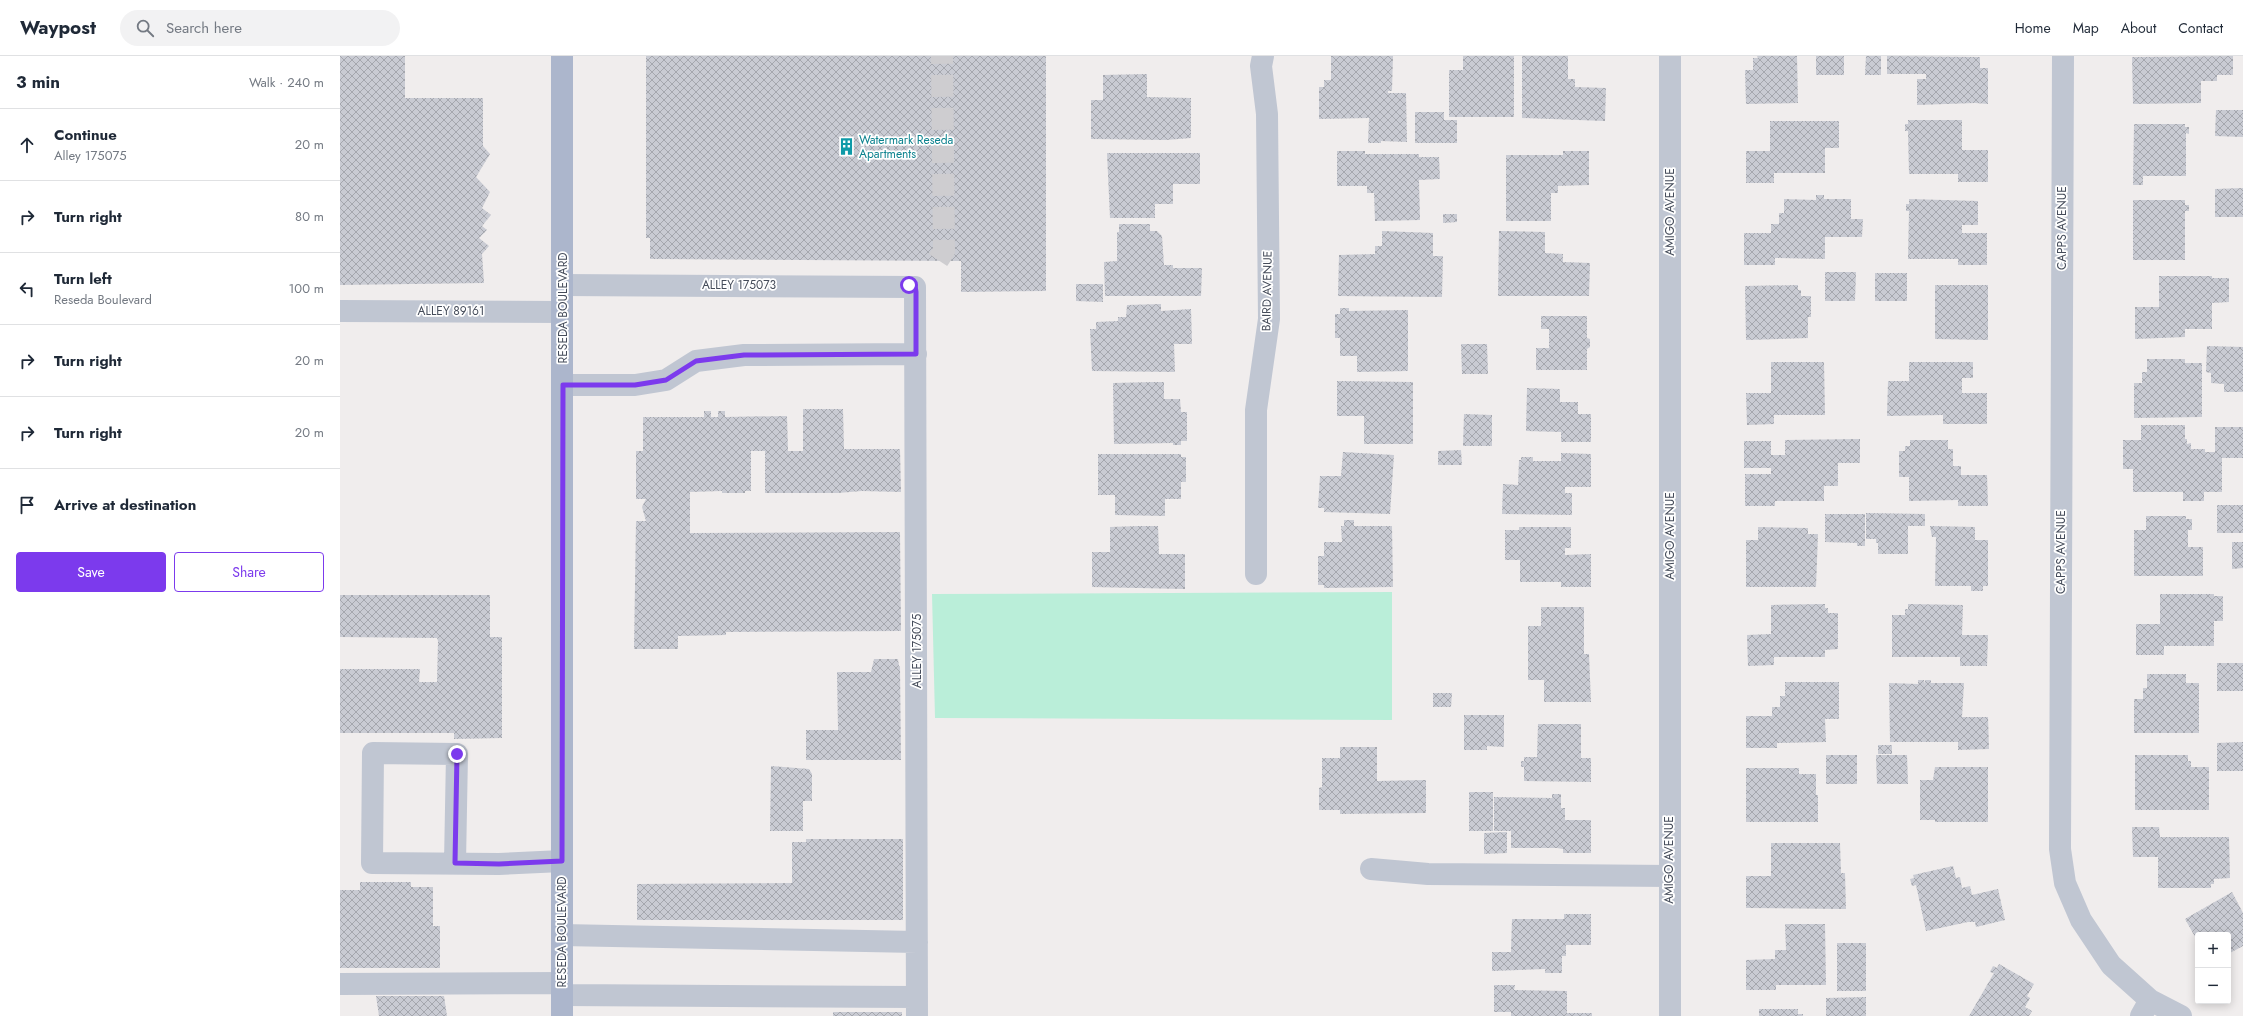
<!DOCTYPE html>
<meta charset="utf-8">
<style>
body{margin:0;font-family:Jost,sans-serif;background:#f2f2f3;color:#1f2937}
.controls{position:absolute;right:12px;bottom:12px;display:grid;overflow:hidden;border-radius:4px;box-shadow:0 2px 10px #0003}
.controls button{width:36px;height:36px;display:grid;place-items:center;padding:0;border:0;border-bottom:1px solid #e0e1e3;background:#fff;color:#1f2937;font:20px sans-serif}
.stop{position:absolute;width:12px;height:12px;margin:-9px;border:3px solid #7c3aed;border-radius:50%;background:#fff}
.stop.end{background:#7c3aed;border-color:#fff;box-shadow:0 1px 4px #0008}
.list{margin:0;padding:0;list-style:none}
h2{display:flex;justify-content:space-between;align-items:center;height:52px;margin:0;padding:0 16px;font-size:17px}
h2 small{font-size:13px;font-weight:400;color:#747a83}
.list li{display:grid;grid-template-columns:26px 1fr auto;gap:12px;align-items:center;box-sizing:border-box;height:72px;padding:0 16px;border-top:1px solid #e0e1e3}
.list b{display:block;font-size:15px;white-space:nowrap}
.list p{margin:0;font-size:13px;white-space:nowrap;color:#747a83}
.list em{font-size:13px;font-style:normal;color:#747a83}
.actions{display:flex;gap:8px;padding:12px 16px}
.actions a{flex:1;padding:9px 0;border:1px solid #7c3aed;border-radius:4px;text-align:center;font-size:14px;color:#7c3aed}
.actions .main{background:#7c3aed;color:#fff}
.icon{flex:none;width:22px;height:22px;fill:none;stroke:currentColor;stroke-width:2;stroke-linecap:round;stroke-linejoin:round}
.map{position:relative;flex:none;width:1903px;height:960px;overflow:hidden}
header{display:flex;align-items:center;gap:24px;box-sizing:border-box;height:56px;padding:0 20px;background:#fff;border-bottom:1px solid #e0e1e3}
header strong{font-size:19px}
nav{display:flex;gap:22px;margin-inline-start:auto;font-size:14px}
.search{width:280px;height:36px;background:#f2f2f3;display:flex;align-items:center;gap:10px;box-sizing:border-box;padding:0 14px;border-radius:22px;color:#747a83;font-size:15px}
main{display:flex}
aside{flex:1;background:#fff}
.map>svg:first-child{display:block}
.green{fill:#baeed9}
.building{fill:url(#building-cross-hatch)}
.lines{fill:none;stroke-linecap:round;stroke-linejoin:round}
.minor-tunnel{stroke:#cecdd0;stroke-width:22;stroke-dasharray:22 11;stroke-linecap:butt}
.minor{stroke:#c0c6d2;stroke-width:22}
.major{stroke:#acb6cc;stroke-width:22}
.route{stroke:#7c3aed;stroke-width:5}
.labels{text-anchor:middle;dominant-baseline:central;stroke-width:3.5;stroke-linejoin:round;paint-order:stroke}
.culture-label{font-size:12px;fill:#0d838f;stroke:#fff;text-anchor:start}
.street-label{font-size:12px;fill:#454c5a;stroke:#fff}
</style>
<header>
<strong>Waypost</strong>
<div class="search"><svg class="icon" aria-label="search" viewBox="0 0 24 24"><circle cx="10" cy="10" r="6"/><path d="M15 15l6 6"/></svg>Search here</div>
<nav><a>Home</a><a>Map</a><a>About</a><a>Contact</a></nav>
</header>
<main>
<aside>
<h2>3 min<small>Walk · 240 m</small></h2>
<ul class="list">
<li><svg class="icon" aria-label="ahead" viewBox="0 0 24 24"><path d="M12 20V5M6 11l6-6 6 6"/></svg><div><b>Continue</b><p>Alley 175075</p></div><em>20 m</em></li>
<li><svg class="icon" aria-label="right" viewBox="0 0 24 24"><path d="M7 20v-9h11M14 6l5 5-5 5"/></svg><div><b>Turn right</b></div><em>80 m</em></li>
<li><svg class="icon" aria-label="left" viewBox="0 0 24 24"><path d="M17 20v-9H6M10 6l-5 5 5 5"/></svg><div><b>Turn left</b><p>Reseda Boulevard</p></div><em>100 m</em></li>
<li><svg class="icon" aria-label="right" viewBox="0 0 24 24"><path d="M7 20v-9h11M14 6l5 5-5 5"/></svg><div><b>Turn right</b></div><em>20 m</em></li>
<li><svg class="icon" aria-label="right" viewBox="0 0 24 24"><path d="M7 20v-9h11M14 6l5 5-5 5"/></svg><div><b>Turn right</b></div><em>20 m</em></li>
<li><svg class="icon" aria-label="arrive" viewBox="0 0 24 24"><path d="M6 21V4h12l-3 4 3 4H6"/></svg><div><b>Arrive at destination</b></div></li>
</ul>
<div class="actions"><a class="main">Save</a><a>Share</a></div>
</aside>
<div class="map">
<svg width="1903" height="960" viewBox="0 0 1903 960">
<defs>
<pattern id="building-cross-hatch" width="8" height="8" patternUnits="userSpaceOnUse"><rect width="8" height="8" fill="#c9cbd3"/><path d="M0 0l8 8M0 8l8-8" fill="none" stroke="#a5a7ae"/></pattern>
</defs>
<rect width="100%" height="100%" fill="#f0eded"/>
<path class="green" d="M 1052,536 L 1052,664 L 595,662 L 592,538 Z"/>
<path class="building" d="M 0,0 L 65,0 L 65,42 L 143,42 L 143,90 L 150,98 L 136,121 L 150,136 L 142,152 L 151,159 L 142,170 L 147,174 L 139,182 L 149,190 L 142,198 L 144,227 L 0,229 Z
M 306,0 L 706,0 L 706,235 L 621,236 L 621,205 L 310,203 L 310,182 L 306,182 Z
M 991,0 L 1053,0 L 1052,35 L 1048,35 L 1048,37 L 1066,37 L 1067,86 L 1041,85 L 1041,87 L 1028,87 L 1029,62 L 979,63 L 979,31 L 984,31 L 984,24 L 991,24 Z
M 1123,0 L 1174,0 L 1174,61 L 1109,61 L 1109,14 L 1123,14 Z
M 1182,0 L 1228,0 L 1228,23 L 1235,23 L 1235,31 L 1266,32 L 1265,65 L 1182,62 Z
M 1417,0 L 1457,0 L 1458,47 L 1406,48 L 1405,14 L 1413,14 L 1413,2 L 1418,2 Z
M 1476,0 L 1504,0 L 1504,19 L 1476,19 Z
M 1526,0 L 1541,0 L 1541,19 L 1525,19 Z
M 1547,0 L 1640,1 L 1640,12 L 1648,12 L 1648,48 L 1635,47 L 1577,49 L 1577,23 L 1586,23 L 1586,18 L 1547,18 Z
M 1893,0 L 1893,19 L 1877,19 L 1877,25 L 1861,25 L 1861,47 L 1793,48 L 1792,1 Z
M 807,18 L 807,41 L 851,42 L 851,82 L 826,84 L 751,83 L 751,44 L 763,44 L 763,19 Z
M 1876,54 L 1903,54 L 1903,81 L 1875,80 Z
M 1075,56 L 1104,56 L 1104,64 L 1117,64 L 1117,87 L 1075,87 Z
M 1568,64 L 1622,64 L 1622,94 L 1648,94 L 1648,126 L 1618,126 L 1618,118 L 1569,118 L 1568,75 L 1565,75 L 1565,68 L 1568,68 Z
M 1430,65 L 1499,65 L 1499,92 L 1485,92 L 1485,117 L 1434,117 L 1434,127 L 1406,127 L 1406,95 L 1430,95 Z
M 1794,68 L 1845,68 L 1845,71 L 1849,71 L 1849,78 L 1846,77 L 1846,120 L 1803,120 L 1803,129 L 1793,129 Z
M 997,95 L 1025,95 L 1025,98 L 1079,98 L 1079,101 L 1099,101 L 1100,123 L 1079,124 L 1080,164 L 1035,165 L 1034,137 L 1027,137 L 1027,130 L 997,130 Z
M 1223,95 L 1249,95 L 1249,129 L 1218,130 L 1218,137 L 1211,137 L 1211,165 L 1166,165 L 1166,99 L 1223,99 Z
M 767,97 L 860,97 L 860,128 L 833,128 L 833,148 L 815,148 L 815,162 L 770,162 Z
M 1903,132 L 1903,161 L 1875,161 L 1875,133 Z
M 1476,139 L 1484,139 L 1484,143 L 1511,143 L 1511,163 L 1523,163 L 1522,181 L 1485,181 L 1485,203 L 1435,202 L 1435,209 L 1404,209 L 1404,177 L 1431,177 L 1431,168 L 1439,168 L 1439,157 L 1444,157 L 1444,143 L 1476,144 Z
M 1569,143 L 1638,145 L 1638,169 L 1622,169 L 1622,177 L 1647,177 L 1647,209 L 1618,209 L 1618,203 L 1568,203 L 1569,155 L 1566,155 L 1566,148 L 1569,148 Z
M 1793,144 L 1845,144 L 1845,149 L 1849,149 L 1849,155 L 1845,155 L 1845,204 L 1793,204 Z
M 1103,158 L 1117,158 L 1117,166 L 1103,167 Z
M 779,168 L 810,168 L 810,175 L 817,175 L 822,180 L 824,209 L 833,209 L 833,212 L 862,212 L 861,240 L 765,240 L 764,206 L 777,205 L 777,176 L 779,176 Z
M 1042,175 L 1093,177 L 1093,200 L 1103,200 L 1102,241 L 998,240 L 999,199 L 1035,198 L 1035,190 L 1042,190 Z
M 1159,175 L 1205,176 L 1205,197 L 1223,198 L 1223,206 L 1250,207 L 1249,240 L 1158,240 Z
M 1485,216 L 1516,216 L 1515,245 L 1485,245 Z
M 1535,217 L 1567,217 L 1567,245 L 1535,245 Z
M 1819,220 L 1872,220 L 1872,222 L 1889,222 L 1889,246 L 1872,247 L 1872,273 L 1845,273 L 1845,281 L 1795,283 L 1795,251 L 1819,251 Z
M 736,228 L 763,228 L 763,246 L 736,245 Z
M 1458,229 L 1458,234 L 1461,234 L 1461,240 L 1471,240 L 1471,261 L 1468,261 L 1468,282 L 1406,284 L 1405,230 Z
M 1595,229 L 1648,229 L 1648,284 L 1595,283 Z
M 821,248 L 821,255 L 851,253 L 852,288 L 834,288 L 835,316 L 752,315 L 750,273 L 756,273 L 756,266 L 778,265 L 778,261 L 786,261 L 787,249 Z
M 1000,252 L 1009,252 L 1009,255 L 1068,254 L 1068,315 L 1017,316 L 1017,300 L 1000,300 L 1000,282 L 995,282 L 995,258 L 1000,258 Z
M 1201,260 L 1247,260 L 1247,282 L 1250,283 L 1250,291 L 1247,293 L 1247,314 L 1196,314 L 1196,292 L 1209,292 L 1209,273 L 1201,273 Z
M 1121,288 L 1147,288 L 1148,318 L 1122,318 Z
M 1867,290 L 1903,291 L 1903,336 L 1884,336 L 1884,328 L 1871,327 L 1871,317 L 1866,316 Z
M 1807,303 L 1845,303 L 1845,307 L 1862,307 L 1862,361 L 1794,362 L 1794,327 L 1802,327 L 1802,316 L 1807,316 Z
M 1431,306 L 1484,306 L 1485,359 L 1434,359 L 1434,368 L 1407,369 L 1406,337 L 1431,337 Z
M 1569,306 L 1633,306 L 1633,322 L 1622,322 L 1622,337 L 1647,337 L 1647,368 L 1603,368 L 1603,359 L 1547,360 L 1548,325 L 1569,325 Z
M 997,325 L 1073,326 L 1073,388 L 1024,388 L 1024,360 L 997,360 Z
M 814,326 L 824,326 L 824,343 L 840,343 L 841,356 L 847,356 L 847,385 L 841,385 L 841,389 L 833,389 L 833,387 L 774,388 L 773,327 Z
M 1187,332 L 1220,333 L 1220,346 L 1238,346 L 1238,358 L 1251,358 L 1251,386 L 1221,386 L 1221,376 L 1186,375 Z
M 463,353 L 503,353 L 504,393 L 560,393 L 561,436 L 522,435 L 498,437 L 425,437 L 425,395 L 411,395 L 411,435 L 405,435 L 405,437 L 382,437 L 382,435 L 350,436 L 350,477 L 560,476 L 561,575 L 386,576 L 386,579 L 338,580 L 338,593 L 294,593 L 296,465 L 306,465 L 302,451 L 306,443 L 296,443 L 296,395 L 303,395 L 303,361 L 364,361 L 364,355 L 371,355 L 371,361 L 378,361 L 378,355 L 385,355 L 385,361 L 447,360 L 448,395 L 463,395 Z
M 1124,358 L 1152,359 L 1152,390 L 1123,390 Z
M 1801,369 L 1845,369 L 1845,383 L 1847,383 L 1847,388 L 1851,387 L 1851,393 L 1865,393 L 1865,396 L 1875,396 L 1875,371 L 1903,371 L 1903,402 L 1882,402 L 1882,436 L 1864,436 L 1864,445 L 1843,445 L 1843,436 L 1793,436 L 1793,413 L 1783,413 L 1783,384 L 1801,384 Z
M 1520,383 L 1520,407 L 1498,407 L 1498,430 L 1484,430 L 1484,445 L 1435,445 L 1435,450 L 1405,450 L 1405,418 L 1431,418 L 1431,412 L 1404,412 L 1404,385 L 1431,385 L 1431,399 L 1445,399 L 1445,384 Z
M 1570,384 L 1608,384 L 1608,393 L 1613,393 L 1613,410 L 1621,410 L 1621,419 L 1647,419 L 1648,450 L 1618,450 L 1618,444 L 1569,445 L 1569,421 L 1559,421 L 1559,395 L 1565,395 L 1565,390 L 1570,390 Z
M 1121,394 L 1122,409 L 1098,409 L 1098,395 Z
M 1003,396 L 1054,399 L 1050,458 L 984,456 L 984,452 L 978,452 L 980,420 L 1001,420 Z
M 1221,397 L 1251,398 L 1251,431 L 1225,431 L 1225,437 L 1232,437 L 1232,459 L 1162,458 L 1163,428 L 1178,429 L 1179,404 L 1181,404 L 1181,401 L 1193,401 L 1193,405 L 1221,405 Z
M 758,398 L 841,398 L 841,401 L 846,401 L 846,426 L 841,426 L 841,443 L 825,443 L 825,460 L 775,459 L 775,439 L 758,439 Z
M 1877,449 L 1903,449 L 1903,477 L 1877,477 Z
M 1526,457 L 1585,458 L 1585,470 L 1568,470 L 1568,498 L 1538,498 L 1538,487 L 1536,487 L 1536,483 L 1526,483 Z
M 1485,458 L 1525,458 L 1525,490 L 1517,490 L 1517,487 L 1485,486 Z
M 1806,460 L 1846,460 L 1846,463 L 1852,463 L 1852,474 L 1848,474 L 1848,491 L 1863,491 L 1863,520 L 1794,520 L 1794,474 L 1806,474 Z
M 1004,464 L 1014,464 L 1014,470 L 1052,470 L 1053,531 L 984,532 L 984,529 L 978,529 L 978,500 L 984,500 L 984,486 L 1002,486 L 1001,470 L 1004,470 Z
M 799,470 L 818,470 L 819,498 L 845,498 L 845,533 L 752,531 L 752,496 L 770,496 L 770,471 Z
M 1590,470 L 1635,471 L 1635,484 L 1648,484 L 1648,530 L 1643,530 L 1643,535 L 1631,535 L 1631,530 L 1595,530 L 1596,481 L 1592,481 Z
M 1179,471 L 1231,471 L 1231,492 L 1225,492 L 1225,499 L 1251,498 L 1251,531 L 1221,531 L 1221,526 L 1180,526 L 1180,504 L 1165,504 L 1165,474 L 1179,474 Z
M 1418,471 L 1468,472 L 1468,478 L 1478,478 L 1476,531 L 1406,531 L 1406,484 L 1418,484 Z
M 1892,486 L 1903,486 L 1903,512 L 1892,513 Z
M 1820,538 L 1874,538 L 1874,540 L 1883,540 L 1883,565 L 1874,565 L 1874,590 L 1824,590 L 1824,599 L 1796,599 L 1796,568 L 1820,568 Z
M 0,539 L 150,539 L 150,581 L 162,581 L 162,682 L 114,683 L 114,677 L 0,677 L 0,613 L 80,613 L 79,626 L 97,626 L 98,585 L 97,582 L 0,581 Z
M 1485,548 L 1485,552 L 1488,552 L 1488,557 L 1498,557 L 1498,593 L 1485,594 L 1485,601 L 1434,601 L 1434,609 L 1408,610 L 1407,579 L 1431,578 L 1431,549 Z
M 1568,548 L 1623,549 L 1622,579 L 1648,579 L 1647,610 L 1620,610 L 1620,601 L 1552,601 L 1552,559 L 1565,559 L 1565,553 L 1568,553 Z
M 1201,551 L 1244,551 L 1244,598 L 1249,598 L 1251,646 L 1204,646 L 1204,624 L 1188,624 L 1188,570 L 1201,570 Z
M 534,603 L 558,603 L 559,610 L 560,610 L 561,704 L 466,704 L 466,674 L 498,674 L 497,616 L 531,616 Z
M 1877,607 L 1903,607 L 1903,635 L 1877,635 Z
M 1807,618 L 1846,618 L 1846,627 L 1859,627 L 1859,677 L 1794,677 L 1794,643 L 1803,643 L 1803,632 L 1807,632 Z
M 1578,624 L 1584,624 L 1584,628 L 1585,624 L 1591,624 L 1591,627 L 1624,627 L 1622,661 L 1648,661 L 1649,693 L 1618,694 L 1618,686 L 1550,686 L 1549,627 L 1578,628 Z
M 1445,626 L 1499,626 L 1499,663 L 1485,663 L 1486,686 L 1437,687 L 1437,692 L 1406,692 L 1406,660 L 1432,660 L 1432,651 L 1440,651 L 1440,640 L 1445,640 Z
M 1093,637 L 1112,637 L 1111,651 L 1093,651 Z
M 1124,659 L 1164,659 L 1164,691 L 1147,690 L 1147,694 L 1124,694 Z
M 1198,668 L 1241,668 L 1241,702 L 1251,702 L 1251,726 L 1184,725 L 1184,711 L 1181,711 L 1181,705 L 1184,705 L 1184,701 L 1197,701 Z
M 1903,686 L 1903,715 L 1877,715 L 1877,687 Z
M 1538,689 L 1552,689 L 1552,698 L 1538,698 Z
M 1000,691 L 1037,691 L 1037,725 L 1086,724 L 1086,757 L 1000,758 L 1000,754 L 979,754 L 979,732 L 982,731 L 982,702 L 1000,702 Z
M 1486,699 L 1517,699 L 1517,728 L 1486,728 Z
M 1536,699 L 1567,699 L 1568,728 L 1537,728 Z
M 1795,699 L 1848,699 L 1848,705 L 1851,705 L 1851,711 L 1869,711 L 1869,754 L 1795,754 Z
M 431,710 L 469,713 L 472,718 L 472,745 L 463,745 L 463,775 L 430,775 Z
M 1595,711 L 1648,711 L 1648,766 L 1595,766 L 1595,764 L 1580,764 L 1580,724 L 1593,724 Z
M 1406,712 L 1459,712 L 1459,718 L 1476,718 L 1476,739 L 1478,739 L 1478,766 L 1406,766 Z
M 1129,736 L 1153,736 L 1153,775 L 1129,775 Z
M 1212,738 L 1221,738 L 1221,752 L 1225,752 L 1225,764 L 1251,764 L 1251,797 L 1223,797 L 1223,793 L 1217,792 L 1171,792 L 1171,775 L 1154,775 L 1154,741 L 1212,742 Z
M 1792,771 L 1819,771 L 1820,781 L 1889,781 L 1890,822 L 1874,823 L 1874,828 L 1871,828 L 1871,832 L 1818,832 L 1818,801 L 1793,801 Z
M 1167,776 L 1167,797 L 1144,798 L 1144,777 Z
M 466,783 L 563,783 L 563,864 L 297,864 L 297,828 L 452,827 L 452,786 L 466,786 Z
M 1431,787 L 1500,787 L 1501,817 L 1505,817 L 1506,853 L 1406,852 L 1406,820 L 1431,820 Z
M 1613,810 L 1616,822 L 1620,821 L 1622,832 L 1630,830 L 1632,839 L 1658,833 L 1665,864 L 1636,871 L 1635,866 L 1628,866 L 1586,875 L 1576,829 L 1572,830 L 1570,823 L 1574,822 L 1573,819 Z
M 20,826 L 71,826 L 71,831 L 93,831 L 93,870 L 100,870 L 100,912 L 0,912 L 0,834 L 20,834 Z
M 1892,836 L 1903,857 L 1903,890 L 1888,898 L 1888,879 L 1858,879 L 1858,886 L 1845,863 Z
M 1224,858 L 1251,858 L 1251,889 L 1226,889 L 1226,900 L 1222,900 L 1222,917 L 1205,917 L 1205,913 L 1152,915 L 1152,896 L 1171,896 L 1172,863 L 1224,863 Z
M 1445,868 L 1485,868 L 1486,929 L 1436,929 L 1436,934 L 1406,934 L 1406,904 L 1435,903 L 1435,894 L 1446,894 Z
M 1497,887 L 1526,887 L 1526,935 L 1497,935 Z
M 1659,908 L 1694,928 L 1687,940 L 1690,942 L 1685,951 L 1692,955 L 1689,960 L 1629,960 L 1654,917 L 1650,916 L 1653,910 L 1657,912 Z
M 1154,929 L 1175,929 L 1174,934 L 1227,935 L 1227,957 L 1252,957 L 1252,960 L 1171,960 L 1171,956 L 1154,956 Z
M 36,940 L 104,940 L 107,960 L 39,960 Z
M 1526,941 L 1526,960 L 1486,960 L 1486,942 Z
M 1419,953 L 1458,953 L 1458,958 L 1463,958 L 1463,960 L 1419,960 Z
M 493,956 L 562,956 L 562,960 L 493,960 Z"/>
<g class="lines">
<path class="minor-tunnel" d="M 598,204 L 604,195 L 602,0"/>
<path class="minor" d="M 1330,0 L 1330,960
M 1723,0 L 1720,793 L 1725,827 L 1741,864 L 1771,909 L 1810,944 L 1801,960
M 222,229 L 575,231 L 577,960
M 0,255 L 222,256
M 223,329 L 295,329 L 326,324 L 356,305 L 404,299 L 576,298
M 916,518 L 916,354 L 929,263 L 927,58 L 921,10 L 923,0
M 115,807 L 117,698 L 33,697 L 32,807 L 159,808 L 222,805
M 1031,813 L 1088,818 L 1329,820
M 222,879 L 577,886
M 0,928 L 222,927
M 222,939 L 577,941
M 1810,944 L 1841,960"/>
<path class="major" d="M 222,960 L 222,0"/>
</g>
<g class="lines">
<path class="route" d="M 117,698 L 115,807 L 159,808 L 222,805 L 223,329 L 295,329 L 326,324 L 356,305 L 404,299 L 576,298 L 576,236 L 575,230 L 569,229"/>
</g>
<defs>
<symbol id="building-bare" viewBox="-9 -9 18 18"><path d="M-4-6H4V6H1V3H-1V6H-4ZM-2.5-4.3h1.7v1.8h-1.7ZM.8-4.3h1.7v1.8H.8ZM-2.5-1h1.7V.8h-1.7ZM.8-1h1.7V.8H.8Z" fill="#0f9aa8" stroke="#fff" stroke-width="2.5" paint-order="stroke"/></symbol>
</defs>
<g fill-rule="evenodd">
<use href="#building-bare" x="494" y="78" width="25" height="25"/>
</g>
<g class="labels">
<g class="culture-label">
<text x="519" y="84">Watermark Reseda<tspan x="519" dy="14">Apartments</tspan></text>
</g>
<g class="street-label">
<text transform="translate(1330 156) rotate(-90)">AMIGO AVENUE</text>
<text transform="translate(1722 172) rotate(-90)">CAPPS AVENUE</text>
<text x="399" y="229">ALLEY 175073</text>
<text transform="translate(927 235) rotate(-89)">BAIRD AVENUE</text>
<text transform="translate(223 252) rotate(-90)">RESEDA BOULEVARD</text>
<text x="111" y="255">ALLEY 89161</text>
<text transform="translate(1330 480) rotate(-90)">AMIGO AVENUE</text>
<text transform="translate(1721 496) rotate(-90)">CAPPS AVENUE</text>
<text transform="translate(577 595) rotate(-90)">ALLEY 175075</text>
<text transform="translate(1329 804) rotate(-90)">AMIGO AVENUE</text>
<text transform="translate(222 876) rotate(-90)">RESEDA BOULEVARD</text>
</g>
</g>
</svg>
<div class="controls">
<button>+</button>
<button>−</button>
</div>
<div class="stop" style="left:569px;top:229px"></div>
<div class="stop end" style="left:117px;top:698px"></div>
</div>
</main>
